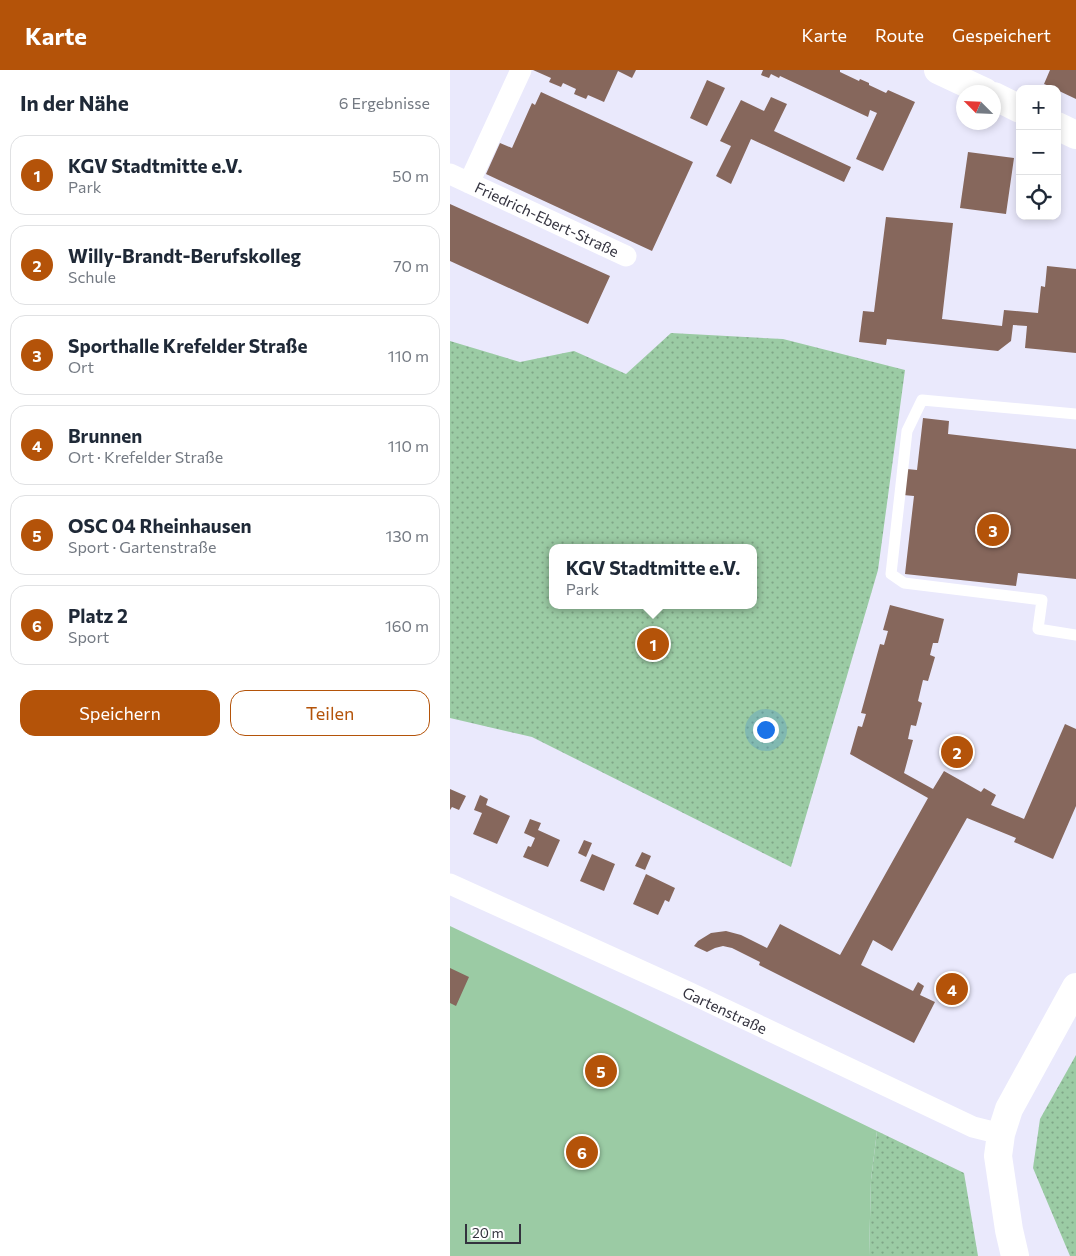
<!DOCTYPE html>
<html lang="de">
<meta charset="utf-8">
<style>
body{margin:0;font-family:Commissioner,sans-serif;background:#f2f2f3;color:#1f2937}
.controls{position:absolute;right:15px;top:15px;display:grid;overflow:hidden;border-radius:10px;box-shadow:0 2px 8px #0003}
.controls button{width:45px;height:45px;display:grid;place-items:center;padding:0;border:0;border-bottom:1px solid #e0e1e3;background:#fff;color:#1f2937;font:25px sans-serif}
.compass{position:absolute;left:506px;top:15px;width:45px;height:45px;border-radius:50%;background:#fff;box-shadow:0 2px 8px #0003;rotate:294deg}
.scale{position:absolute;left:15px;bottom:12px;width:56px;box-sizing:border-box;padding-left:5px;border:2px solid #33323e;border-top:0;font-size:14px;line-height:18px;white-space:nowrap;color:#33323e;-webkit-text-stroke:4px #fff;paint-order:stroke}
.you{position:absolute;left:315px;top:659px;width:18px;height:18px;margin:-12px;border:4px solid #fff;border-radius:50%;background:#1a73e8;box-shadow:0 0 0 8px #1a73e833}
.badge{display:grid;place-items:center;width:32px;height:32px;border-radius:50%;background:#b45309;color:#fff;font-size:16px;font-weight:700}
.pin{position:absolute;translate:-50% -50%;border:2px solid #fff;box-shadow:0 1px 5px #0006}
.popup{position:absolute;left:99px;top:474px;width:208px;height:65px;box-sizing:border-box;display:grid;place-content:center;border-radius:10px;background:#fff;filter:drop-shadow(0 1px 4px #0005);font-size:16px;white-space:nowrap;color:#747a83}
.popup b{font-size:19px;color:#1f2937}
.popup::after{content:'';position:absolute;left:50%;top:100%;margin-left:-10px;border:10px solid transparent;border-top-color:#fff}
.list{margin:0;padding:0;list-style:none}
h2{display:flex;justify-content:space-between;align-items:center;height:65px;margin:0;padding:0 20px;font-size:21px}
h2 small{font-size:16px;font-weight:400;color:#747a83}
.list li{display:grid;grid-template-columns:32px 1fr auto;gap:15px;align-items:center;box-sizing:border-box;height:80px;margin:0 10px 10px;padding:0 10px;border:1px solid #e0e1e3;border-radius:15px}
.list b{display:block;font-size:19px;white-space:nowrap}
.list p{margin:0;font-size:16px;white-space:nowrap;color:#747a83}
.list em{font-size:16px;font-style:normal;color:#747a83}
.actions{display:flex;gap:10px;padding:15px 20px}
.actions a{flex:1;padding:11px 0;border:1px solid #b45309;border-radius:15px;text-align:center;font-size:18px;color:#b45309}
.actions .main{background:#b45309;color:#fff}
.icon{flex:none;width:28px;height:28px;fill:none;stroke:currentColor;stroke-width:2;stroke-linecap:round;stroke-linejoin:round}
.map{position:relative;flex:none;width:626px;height:1186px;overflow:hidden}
header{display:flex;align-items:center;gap:30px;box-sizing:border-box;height:70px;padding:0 25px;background:#b45309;color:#fff}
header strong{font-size:24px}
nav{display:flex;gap:28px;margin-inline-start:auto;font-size:18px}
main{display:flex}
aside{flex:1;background:#fff}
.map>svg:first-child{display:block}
.green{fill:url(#green-dots);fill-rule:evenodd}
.pitch{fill:#9bcba4}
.building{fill:#86675c}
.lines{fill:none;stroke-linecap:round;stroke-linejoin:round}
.lane{stroke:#fff;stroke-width:11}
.street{stroke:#fff;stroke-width:21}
.secondary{stroke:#fff;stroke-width:28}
.labels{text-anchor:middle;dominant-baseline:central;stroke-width:5;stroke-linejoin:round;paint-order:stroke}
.street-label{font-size:15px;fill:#33323e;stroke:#fff}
</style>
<header>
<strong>Karte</strong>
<nav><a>Karte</a><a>Route</a><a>Gespeichert</a></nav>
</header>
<main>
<aside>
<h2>In der Nähe<small>6 Ergebnisse</small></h2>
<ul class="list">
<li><span class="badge">1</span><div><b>KGV Stadtmitte e.V.</b><p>Park</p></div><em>50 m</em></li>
<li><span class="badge">2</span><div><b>Willy-Brandt-Berufskolleg</b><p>Schule</p></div><em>70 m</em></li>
<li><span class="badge">3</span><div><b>Sporthalle Krefelder Straße</b><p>Ort</p></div><em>110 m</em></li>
<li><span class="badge">4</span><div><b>Brunnen</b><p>Ort · Krefelder Straße</p></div><em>110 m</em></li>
<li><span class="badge">5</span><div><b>OSC 04 Rheinhausen</b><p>Sport · Gartenstraße</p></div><em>130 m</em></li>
<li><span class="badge">6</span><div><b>Platz 2</b><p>Sport</p></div><em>160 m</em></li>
</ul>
<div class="actions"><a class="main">Speichern</a><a>Teilen</a></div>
</aside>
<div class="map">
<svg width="626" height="1186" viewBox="0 0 626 1186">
<defs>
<pattern id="green-dots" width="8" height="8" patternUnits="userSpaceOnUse" patternTransform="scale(1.25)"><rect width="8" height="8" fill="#9bcba4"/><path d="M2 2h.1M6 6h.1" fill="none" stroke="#7fa587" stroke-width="1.8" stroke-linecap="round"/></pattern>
</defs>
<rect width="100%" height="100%" fill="#eae9fc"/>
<path class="green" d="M 221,263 L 333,269 L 455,300 L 428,500 L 341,797 L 82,667 L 0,648 L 0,271 L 70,292 L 124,281 L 176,304 ZM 103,478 L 303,478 L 303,535 L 103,535 Z
M 626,985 L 626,1186 L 620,1186 L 583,1098 L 590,1049 Z
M 427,1061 L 514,1103 L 528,1186 L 419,1186 L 421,1110 Z"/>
<path class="pitch" d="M 0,856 L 177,940 L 427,1061 L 421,1110 L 419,1186 L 0,1186 Z"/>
<path class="building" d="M 83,0 L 186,0 L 182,8 L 168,1 L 154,32 L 138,25 L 136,29 L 124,24 L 126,19 L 113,13 L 111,17 L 99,12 L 101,8 Z
M 313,0 L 390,0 L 390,2 L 409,11 L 410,9 L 419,13 L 419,15 L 436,23 L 438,20 L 465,32 L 433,101 L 406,89 L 427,43 L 420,40 L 418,47 L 330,6 L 329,8 L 321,4 L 319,8 L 311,5 Z
M 600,0 L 626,0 L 626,29 L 607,20 L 607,19 L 594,14 Z
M 257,10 L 275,18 L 257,56 L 240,48 Z
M 91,22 L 243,92 L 202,181 L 36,104 L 50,73 L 62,78 L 82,33 L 85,35 Z
M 321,27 L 337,34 L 324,61 L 401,97 L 394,112 L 301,69 L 281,114 L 266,106 L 281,76 L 270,71 L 291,30 L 314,41 Z
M 518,82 L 564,88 L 556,144 L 510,138 Z
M 0,134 L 160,206 L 138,254 L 0,191 Z
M 436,147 L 503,153 L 492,249 L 552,256 L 554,240 L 588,243 L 591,216 L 595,217 L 597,196 L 626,199 L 626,283 L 575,278 L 577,256 L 563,255 L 561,271 L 548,281 L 437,269 L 436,275 L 409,272 L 413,241 L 424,242 Z
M 473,348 L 499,351 L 498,364 L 626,379 L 626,509 L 568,503 L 566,516 L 455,504 L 464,426 L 453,425 L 457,399 L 467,400 Z
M 440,535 L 494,549 L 488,573 L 483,573 L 480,585 L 485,587 L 478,611 L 473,610 L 468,631 L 472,633 L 466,656 L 461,655 L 458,669 L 463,670 L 454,703 L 483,719 L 494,701 L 531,722 L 534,718 L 546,725 L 541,735 L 574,749 L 615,654 L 626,659 L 626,736 L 603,789 L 564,772 L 566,768 L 517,748 L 442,881 L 423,870 L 411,895 L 463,921 L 468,912 L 474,916 L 470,925 L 485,932 L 464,973 L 309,895 L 310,892 L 282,878 L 273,876 L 265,878 L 257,882 L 244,876 L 248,871 L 261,863 L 276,861 L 291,865 L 317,878 L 330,854 L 390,885 L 478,728 L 400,684 L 408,656 L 412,657 L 416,644 L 411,643 L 430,574 L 434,575 L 438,561 L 433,560 Z
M 0,719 L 16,726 L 9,740 L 2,737 L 0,740 Z
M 30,725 L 38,729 L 36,735 L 60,746 L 47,774 L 23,764 L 32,743 L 24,740 Z
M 80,749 L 91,753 L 88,760 L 110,770 L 98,797 L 73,787 L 78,776 L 81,777 L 85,768 L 74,763 Z
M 134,770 L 142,773 L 136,787 L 128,783 Z
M 192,782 L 201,786 L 195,800 L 185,796 Z
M 142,784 L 165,794 L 154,821 L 130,811 Z
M 196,804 L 225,818 L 219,832 L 215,830 L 208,845 L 183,834 Z
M 0,898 L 19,907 L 6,936 L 0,933 Z"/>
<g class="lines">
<path class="lane" d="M 626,344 L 472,330 L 457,361 L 441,504 L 454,513 L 592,530 L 588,559 L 626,565"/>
<path class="street" d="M 0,104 L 176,186
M 19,113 L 71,0
M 0,814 L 236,921 L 523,1057 L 551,1064"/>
<path class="secondary" d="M 488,0 L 535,22
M 544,26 L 570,39
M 607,56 L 626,65
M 565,1186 L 559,1160 L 548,1086 L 551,1064 L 559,1039 L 626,917"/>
</g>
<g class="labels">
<g class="street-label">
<text transform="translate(97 149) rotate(25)">Friedrich-Ebert-Straße</text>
<text transform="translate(275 940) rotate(25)">Gartenstraße</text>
</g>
</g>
</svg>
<div class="controls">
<button>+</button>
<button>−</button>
<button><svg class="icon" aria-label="locate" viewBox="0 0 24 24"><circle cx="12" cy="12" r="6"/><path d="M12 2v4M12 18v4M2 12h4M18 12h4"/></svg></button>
</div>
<svg class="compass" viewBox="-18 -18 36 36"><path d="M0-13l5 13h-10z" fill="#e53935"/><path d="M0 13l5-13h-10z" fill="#747a83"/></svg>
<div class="scale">20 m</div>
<div class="you"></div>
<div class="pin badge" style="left:203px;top:574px">1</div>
<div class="popup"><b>KGV Stadtmitte e.V.</b>Park</div>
<div class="pin badge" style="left:507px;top:682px">2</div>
<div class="pin badge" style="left:543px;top:460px">3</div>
<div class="pin badge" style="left:502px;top:919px">4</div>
<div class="pin badge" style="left:151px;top:1001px">5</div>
<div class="pin badge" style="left:132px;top:1082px">6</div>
</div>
</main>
